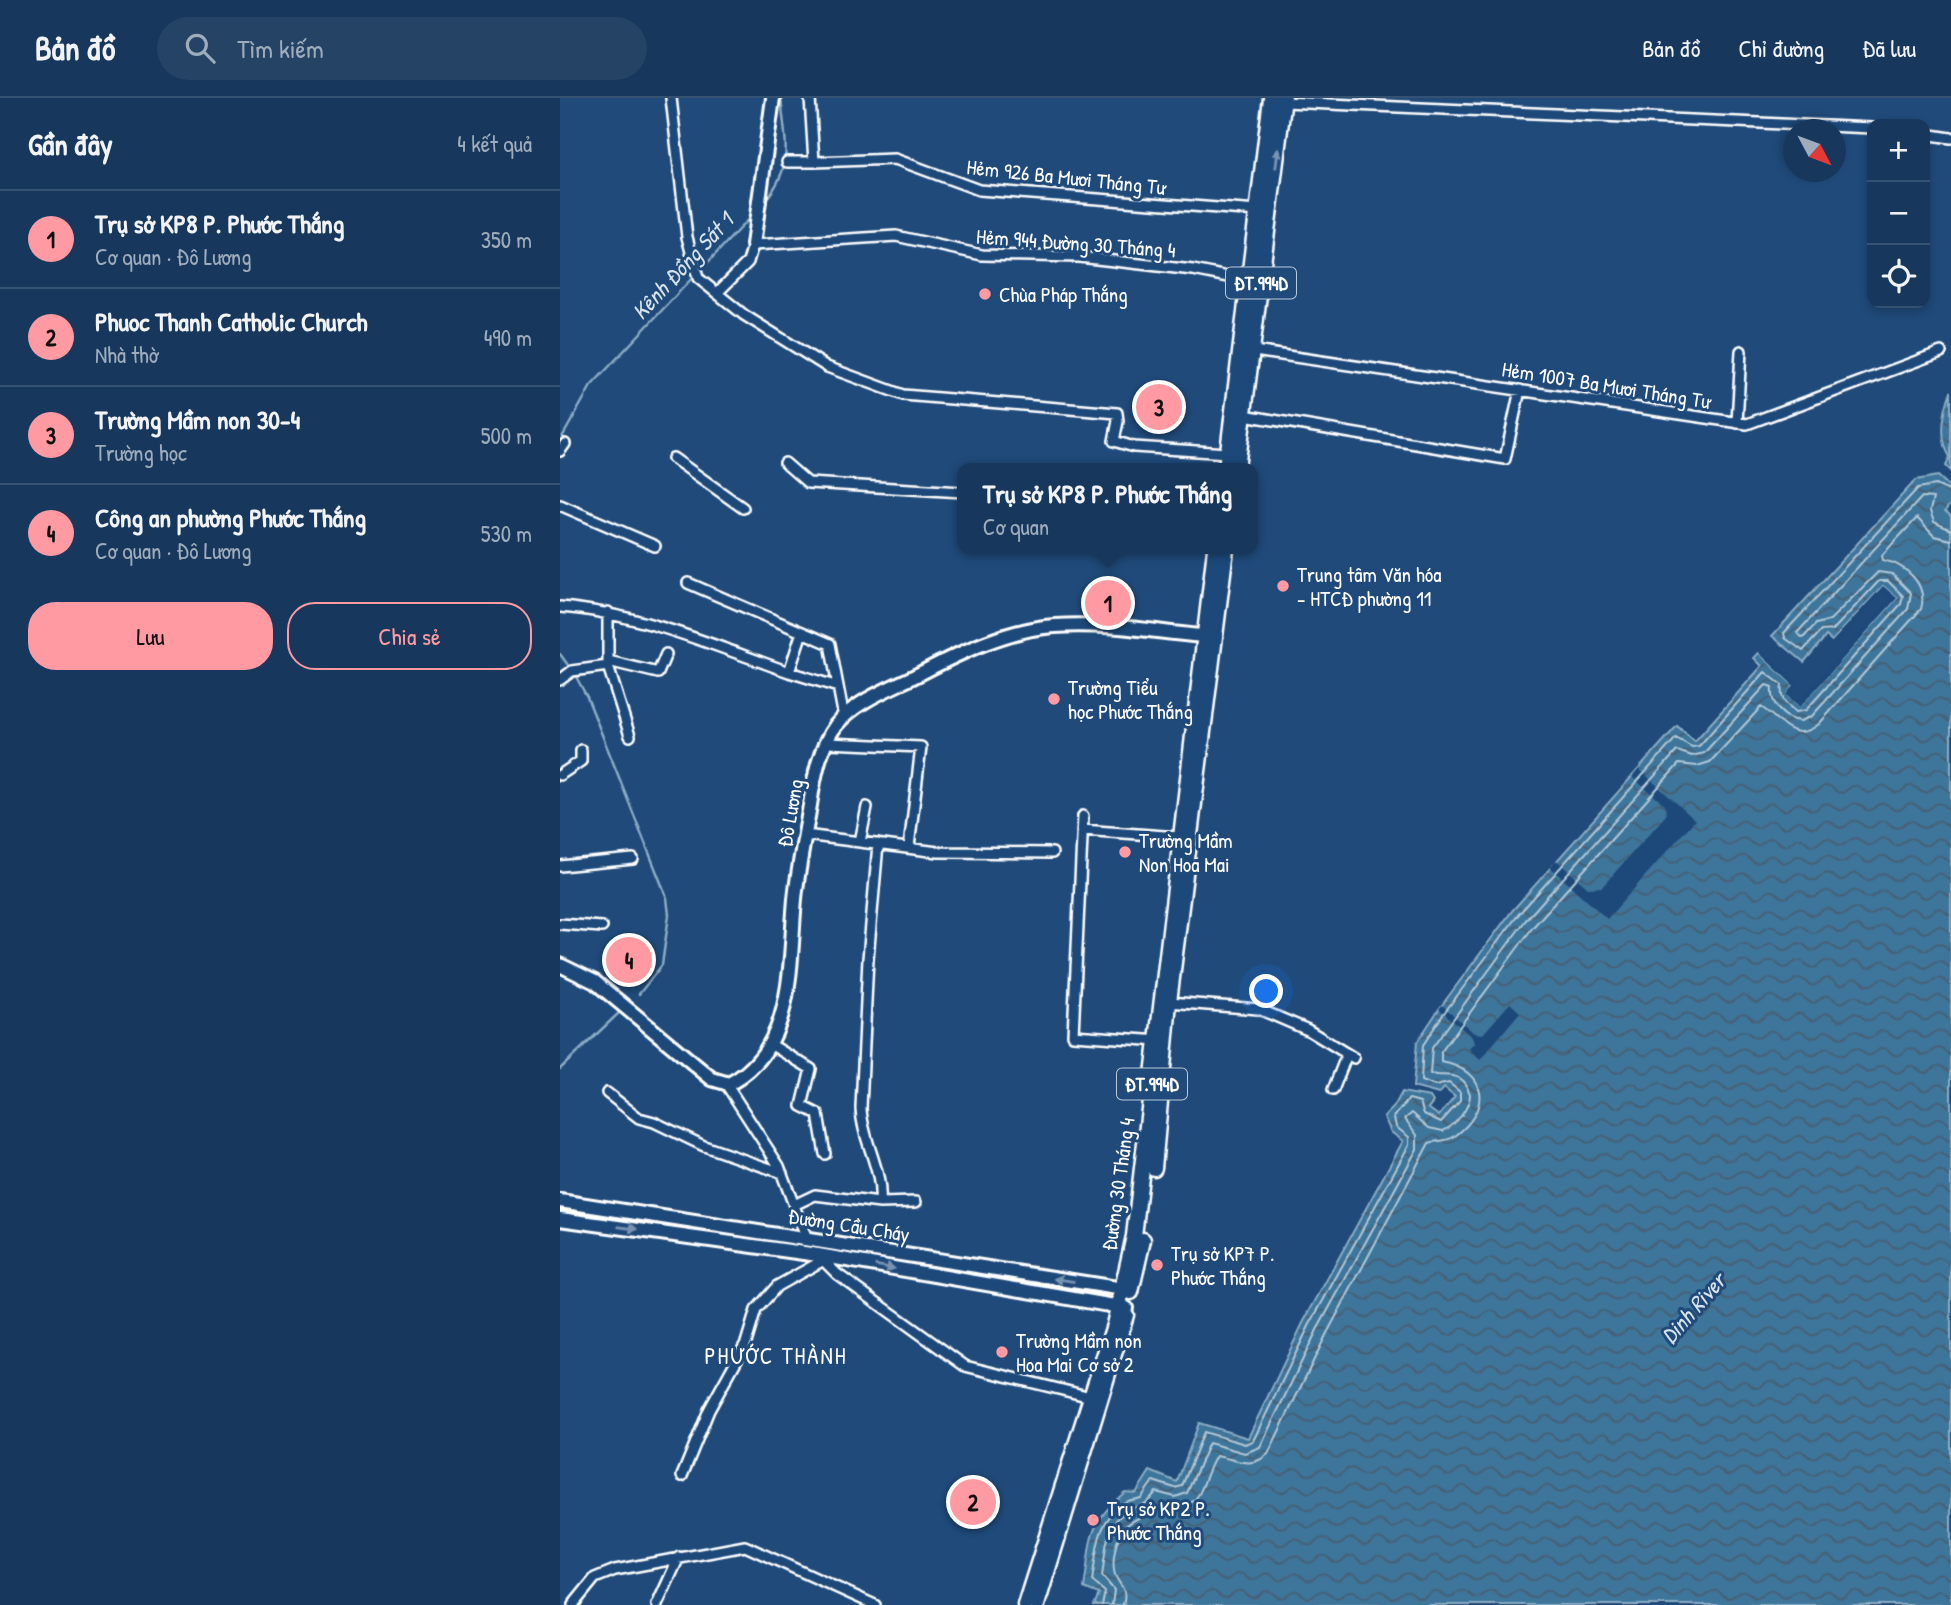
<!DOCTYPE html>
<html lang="vi">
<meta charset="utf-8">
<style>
body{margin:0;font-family:"Patrick Hand",sans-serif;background:#244365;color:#f1f3f6}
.controls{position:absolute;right:21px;top:21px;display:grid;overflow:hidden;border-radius:14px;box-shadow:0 4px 10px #0003}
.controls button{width:63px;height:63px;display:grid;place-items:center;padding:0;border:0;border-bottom:2px solid #365272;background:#17385c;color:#f1f3f6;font:35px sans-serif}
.compass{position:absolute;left:1223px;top:21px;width:63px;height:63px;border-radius:50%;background:#17385c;box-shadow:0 4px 10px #0003;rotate:131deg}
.you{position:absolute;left:707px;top:894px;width:24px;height:24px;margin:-18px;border:5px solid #fff;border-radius:50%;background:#1a73e8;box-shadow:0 0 0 10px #1a73e833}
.badge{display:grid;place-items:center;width:46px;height:46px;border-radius:50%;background:#ff9aa2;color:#111;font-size:23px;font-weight:700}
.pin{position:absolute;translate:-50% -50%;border:4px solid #fff;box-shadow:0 2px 7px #0006}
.popup{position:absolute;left:397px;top:365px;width:301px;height:91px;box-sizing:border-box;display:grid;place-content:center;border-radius:14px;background:#17385c;filter:drop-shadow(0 2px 5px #0005);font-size:23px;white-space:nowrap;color:#9eacbb}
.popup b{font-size:26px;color:#f1f3f6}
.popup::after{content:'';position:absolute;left:50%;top:100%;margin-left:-14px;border:14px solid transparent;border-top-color:#17385c}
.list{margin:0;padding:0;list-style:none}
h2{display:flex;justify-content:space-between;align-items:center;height:91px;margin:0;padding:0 28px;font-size:30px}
h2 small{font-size:23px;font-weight:400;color:#9eacbb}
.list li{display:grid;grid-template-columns:46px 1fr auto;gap:21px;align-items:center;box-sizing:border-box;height:98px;padding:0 28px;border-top:2px solid #365272}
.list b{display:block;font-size:26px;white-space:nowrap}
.list p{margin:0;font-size:23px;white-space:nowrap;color:#9eacbb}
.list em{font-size:23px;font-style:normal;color:#9eacbb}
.actions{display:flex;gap:14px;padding:21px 28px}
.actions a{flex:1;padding:16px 0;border:2px solid #ff9aa2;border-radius:28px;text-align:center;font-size:24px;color:#ff9aa2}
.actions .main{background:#ff9aa2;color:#111}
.icon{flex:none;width:38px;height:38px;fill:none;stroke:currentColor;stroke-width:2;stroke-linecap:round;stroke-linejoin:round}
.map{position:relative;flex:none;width:1391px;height:1507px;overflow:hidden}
header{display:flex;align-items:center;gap:42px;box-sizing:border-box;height:98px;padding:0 35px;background:#17385c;border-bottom:2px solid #365272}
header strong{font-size:33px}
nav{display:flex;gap:38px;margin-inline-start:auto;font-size:24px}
.search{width:490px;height:63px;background:#244365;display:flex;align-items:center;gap:18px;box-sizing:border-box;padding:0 24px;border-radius:38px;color:#9eacbb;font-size:26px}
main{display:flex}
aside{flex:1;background:#17385c}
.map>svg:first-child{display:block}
.water{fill:url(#water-waves);stroke:#8bacc3;stroke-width:2}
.pier{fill:#1f4a7a}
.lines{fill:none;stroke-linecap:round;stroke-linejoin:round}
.shore{stroke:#b2c8d7;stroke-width:2}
.stream{stroke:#8bacc3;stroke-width:2.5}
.street-casing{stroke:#fff;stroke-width:14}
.secondary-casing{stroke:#fff;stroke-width:18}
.primary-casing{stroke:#fff;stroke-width:19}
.street{stroke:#1f4a7a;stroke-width:9}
.secondary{stroke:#1f4a7a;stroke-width:12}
.primary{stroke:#1f4a7a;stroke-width:14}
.oneway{fill:#7992af}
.poi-dot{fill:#ff9aa2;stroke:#1f4a7a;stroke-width:2.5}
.labels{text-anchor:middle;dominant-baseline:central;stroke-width:6;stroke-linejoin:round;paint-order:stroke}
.shield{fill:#1f4a7a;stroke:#bcc9d7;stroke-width:2}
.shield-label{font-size:19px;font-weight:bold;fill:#fff}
.street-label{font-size:21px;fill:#fff;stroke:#1f4a7a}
.poi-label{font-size:21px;fill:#fff;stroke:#1f4a7a;text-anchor:start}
.water-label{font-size:23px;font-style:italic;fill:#d8e3eb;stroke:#1f4a7a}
.neighbourhood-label{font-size:23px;letter-spacing:2px;fill:#fff;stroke:#1f4a7a}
</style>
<header>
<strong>Bản đồ</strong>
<div class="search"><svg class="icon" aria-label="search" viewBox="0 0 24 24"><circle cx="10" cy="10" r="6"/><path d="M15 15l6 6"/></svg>Tìm kiếm</div>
<nav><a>Bản đồ</a><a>Chỉ đường</a><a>Đã lưu</a></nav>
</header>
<main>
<aside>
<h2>Gần đây<small>4 kết quả</small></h2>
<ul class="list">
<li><span class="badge">1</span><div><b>Trụ sở KP8 P. Phước Thắng</b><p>Cơ quan · Đô Lương</p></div><em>350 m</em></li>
<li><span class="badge">2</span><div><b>Phuoc Thanh Catholic Church</b><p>Nhà thờ</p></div><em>490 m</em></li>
<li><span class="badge">3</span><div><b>Trường Mầm non 30-4</b><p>Trường học</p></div><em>500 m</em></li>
<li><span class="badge">4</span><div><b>Công an phường Phước Thắng</b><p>Cơ quan · Đô Lương</p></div><em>530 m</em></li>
</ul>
<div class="actions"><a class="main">Lưu</a><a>Chia sẻ</a></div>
</aside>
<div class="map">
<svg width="1391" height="1507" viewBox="0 0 1391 1507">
<defs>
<pattern id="water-waves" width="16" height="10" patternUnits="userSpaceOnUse" patternTransform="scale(1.75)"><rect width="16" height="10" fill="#3e759b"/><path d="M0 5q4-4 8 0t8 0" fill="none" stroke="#465e70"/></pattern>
</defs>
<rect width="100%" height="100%" fill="#1f4a7a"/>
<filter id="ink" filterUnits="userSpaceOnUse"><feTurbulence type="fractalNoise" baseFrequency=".0143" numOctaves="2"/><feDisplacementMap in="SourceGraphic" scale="14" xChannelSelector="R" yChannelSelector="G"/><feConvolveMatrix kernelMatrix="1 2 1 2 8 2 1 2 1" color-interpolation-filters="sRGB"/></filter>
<g filter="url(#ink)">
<path class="water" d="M 1391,293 L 1391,373 L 1386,368 L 1390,359 C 1378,340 1384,312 1391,293 Z
M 1378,378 L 1391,390 L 1391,405 L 1385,413 L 1391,418 L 1391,1507 L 534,1507 L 539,1496 L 524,1490 C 532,1441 525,1429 565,1394 L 576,1395 L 590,1373 L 617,1384 L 639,1325 L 688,1340 L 743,1225 L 843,1043 L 831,1034 L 824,1019 L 834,1009 L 842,994 L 870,999 L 873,1004 L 868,1010 L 879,1018 L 895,999 L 884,990 L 879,996 L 853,989 L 857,944 L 879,911 L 952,813 L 1117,628 L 1135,643 L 1202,568 L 1194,560 L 1199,555 L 1233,587 L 1227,597 L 1240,608 L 1337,500 L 1323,488 L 1272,543 L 1266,538 L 1244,564 L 1212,538 L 1356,382 Z"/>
<path class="pier" d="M 1323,488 L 1337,500 L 1240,609 L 1226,597 L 1233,587 L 1199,555 L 1201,552 L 1236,585 L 1231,596 L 1239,604 L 1332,501 L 1323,493 L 1275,546 L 1270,546 Z
M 1079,671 L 1135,722 L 1047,821 L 990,769 L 996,762 L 1028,790 L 1042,789 L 1106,717 L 1105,707 L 1072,679 Z
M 950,905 L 960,914 L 920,962 L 909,951 L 914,945 L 912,939 L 879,911 L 882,907 L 914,935 L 923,936 Z"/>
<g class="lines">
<path class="shore" d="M 542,1507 L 545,1494 L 532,1483 C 537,1453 536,1423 565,1404 C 570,1401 575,1402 581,1400 L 593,1383 L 615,1390 L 622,1388 L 644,1334 L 685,1346 L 693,1343 L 749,1228 L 849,1047 L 849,1039 L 836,1029 L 834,1019 L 849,1001 L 860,1004 L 864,1016 L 881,1024 L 900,1003 L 900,994 L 889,985 L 875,988 L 861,983 L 863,947 L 884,915 L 958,817 L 1116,640 L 1132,649 L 1139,648 L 1205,574 L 1222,587 C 1220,601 1224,605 1236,614 L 1246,612 L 1341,506 L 1343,498 L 1328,483 L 1319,483 L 1273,532 L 1261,533 L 1243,553 L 1225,540 L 1224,535 L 1358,390 L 1376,387 L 1391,394
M 552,1507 L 554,1492 L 542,1478 C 546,1455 544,1424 569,1412 C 585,1404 582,1411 596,1394 L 615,1399 L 627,1395 L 649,1345 L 685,1355 L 700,1349 L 757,1232 L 857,1051 L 857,1037 L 845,1021 L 852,1015 L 869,1030 L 883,1033 C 896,1027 910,1010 910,996 C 901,971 886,980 870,976 L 872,950 L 965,823 L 1117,653 L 1132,658 L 1144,655 L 1206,587 L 1212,589 C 1210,606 1223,622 1241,623 L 1252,618 L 1348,511 L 1351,495 L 1332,476 L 1318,474 L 1270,522 L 1256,526 L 1243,540 L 1237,535 L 1362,399 L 1373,400 L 1370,413 L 1374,424 L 1391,432
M 563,1507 C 569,1487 555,1486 554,1472 C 552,1460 557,1438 564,1430 C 574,1418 590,1419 600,1407 C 646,1416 638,1387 656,1358 C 676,1361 691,1372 708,1356 L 766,1237 L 869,1045 C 878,1042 887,1044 895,1038 C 931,1012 928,972 881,964 L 881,954 L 973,829 L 1119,666 L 1137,668 L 1150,664 L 1201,609 C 1220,621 1234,647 1259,626 L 1361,511 C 1368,486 1346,467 1323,462 L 1322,457 L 1357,420 L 1374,438 L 1391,442"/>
<path class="stream" d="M 203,105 C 235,70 225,43 221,0
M 139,174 L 192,117
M 0,343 L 31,288 L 134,178
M 0,556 L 10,570
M 14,575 L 27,599 L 107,800 L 109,817 L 102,867 L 79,896
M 0,971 L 62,912"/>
<defs>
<path id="street" d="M 111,0 L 127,139 L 138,180 L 184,217 L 267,269 L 343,297 L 557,315 L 558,323 L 554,343 L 574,349 L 668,355
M 250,0 L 254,64 L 335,61 L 419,92 L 698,113
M 724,4 L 1312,30
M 1365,36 L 1391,40
M 227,64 L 254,64
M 158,194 L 188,164 L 193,147 L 336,138 L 422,157 L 519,159 L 633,172 L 688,183
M 694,253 L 1187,326 L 1381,254
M 684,317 L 945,361 L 960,292
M 1177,325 L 1181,253
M 0,353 L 5,346
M 113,360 L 183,410
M 225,365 L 248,385 L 403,394
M 0,407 L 95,448
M 128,485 L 270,546 L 284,620
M 0,509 C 79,515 155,548 229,574 L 242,534
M 48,514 L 48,568 L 70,638
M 48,563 L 98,575 L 106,556
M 229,574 L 278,589
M 0,582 L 12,573 L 48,568
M 267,645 L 361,649 L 349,749
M 0,677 L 21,663 L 21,652
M 523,718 L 513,937 L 601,943
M 522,732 L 619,739
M 245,737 L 378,754 L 492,755
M 300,744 L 307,709
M 0,768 L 73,761
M 0,826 L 42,829
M 609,904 L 699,911 L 748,932 L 794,960
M 210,946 L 251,971 L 242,1008 L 258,1016 L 265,1056
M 166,986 L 219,1068 L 246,1139
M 773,992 L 787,956
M 47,995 L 79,1020 L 94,1024 L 144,1048 L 222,1075
M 320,1105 L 356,1104
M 234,1107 L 255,1097 L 320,1105 C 323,1071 302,1043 301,1010 L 308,861 L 318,746
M 258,1157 L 277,1176 L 405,1268 L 531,1299
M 122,1378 L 149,1312 L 186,1245 L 196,1212 L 217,1188 L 262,1163
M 13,1507 L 35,1480 L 55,1472 L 185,1448 L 315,1507
M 97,1507 L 119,1459"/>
<path id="secondary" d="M 193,147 L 213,0
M 0,867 L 35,884 L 152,981 L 169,986 C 236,950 229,866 235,801 C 238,770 245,738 250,707 C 254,680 259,650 276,627 C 296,602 334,589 361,575 C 401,554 449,531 495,528 C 547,524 601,535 653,539
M 0,1103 L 570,1192
M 0,1121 L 258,1157 L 566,1210"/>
<path id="primary" d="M 666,370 L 711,0
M 677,370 L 724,0
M 594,1070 L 609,904 L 666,451
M 571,1194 L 583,1142
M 465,1507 L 554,1227 L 574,1138 L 655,451
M 477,1507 L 566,1217"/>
</defs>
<use href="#street" class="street-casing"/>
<use href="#secondary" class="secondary-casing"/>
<use href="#primary" class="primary-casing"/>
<use href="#street" class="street"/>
<use href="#secondary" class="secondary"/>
<use href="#primary" class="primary"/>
</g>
<defs><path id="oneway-solid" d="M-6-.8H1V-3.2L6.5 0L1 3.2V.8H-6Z" transform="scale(1.75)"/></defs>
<g class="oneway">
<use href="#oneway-solid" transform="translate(717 60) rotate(-83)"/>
<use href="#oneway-solid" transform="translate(68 1130) rotate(8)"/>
<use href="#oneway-solid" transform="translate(325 1169) rotate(10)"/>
<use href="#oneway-solid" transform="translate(504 1182) rotate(-171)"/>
</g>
</g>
<g class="poi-dot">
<circle cx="425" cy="196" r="7"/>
<circle cx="723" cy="488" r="7"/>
<circle cx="494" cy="601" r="7"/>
<circle cx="565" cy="754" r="7"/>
<circle cx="597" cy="1167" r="7"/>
<circle cx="442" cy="1254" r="7"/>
<circle cx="533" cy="1422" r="7"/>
</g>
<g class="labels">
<g class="shield">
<rect x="666" y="169.5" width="70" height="31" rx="5"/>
<rect x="557" y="970.5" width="70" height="31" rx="5"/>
</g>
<g class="shield-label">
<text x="701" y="185">ĐT.994D</text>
<text x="592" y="986">ĐT.994D</text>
</g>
<g class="street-label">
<text transform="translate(506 79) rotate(6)">Hẻm 926 Ba Mươi Tháng Tư</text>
<text transform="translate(516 145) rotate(4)">Hẻm 944 Đường 30 Tháng 4</text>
<text transform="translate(1046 287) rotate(9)">Hẻm 1007 Ba Mươi Tháng Tư</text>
<text transform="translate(230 715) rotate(-80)">Đô Lương</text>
<text transform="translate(558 1086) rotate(-82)">Đường 30 Tháng 4</text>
<text transform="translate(289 1127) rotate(9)">Đường Cầu Cháy</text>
</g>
<g class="poi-label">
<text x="439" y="196">Chùa Pháp Thắng</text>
<text x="737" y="476">Trung tâm Văn hóa<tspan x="737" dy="24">- HTCĐ phường 11</tspan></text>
<text x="508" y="589">Trường Tiểu<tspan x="508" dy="24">học Phước Thắng</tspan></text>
<text x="579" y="742">Trường Mầm<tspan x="579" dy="24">Non Hoa Mai</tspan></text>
<text x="611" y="1155">Trụ sở KP7 P.<tspan x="611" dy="24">Phước Thắng</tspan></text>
<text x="456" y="1242">Trường Mầm non<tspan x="456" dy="24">Hoa Mai Cơ sở 2</tspan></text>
<text x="547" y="1410">Trụ sở KP2 P.<tspan x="547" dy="24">Phước Thắng</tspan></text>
</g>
<g class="water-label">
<text transform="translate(122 168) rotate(-47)">Kênh Đồng Sát 1</text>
<text transform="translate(1133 1210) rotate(-49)">Dinh River</text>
</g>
<g class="neighbourhood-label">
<text x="216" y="1257">PHƯỚC THÀNH</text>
</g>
</g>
</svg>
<div class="controls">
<button>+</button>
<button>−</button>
<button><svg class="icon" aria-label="locate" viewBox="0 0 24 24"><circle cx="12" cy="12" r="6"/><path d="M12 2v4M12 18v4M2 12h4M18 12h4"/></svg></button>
</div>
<svg class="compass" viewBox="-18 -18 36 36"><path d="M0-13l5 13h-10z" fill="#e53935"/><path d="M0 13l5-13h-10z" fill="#9eacbb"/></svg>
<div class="you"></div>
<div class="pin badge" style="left:548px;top:505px">1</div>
<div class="popup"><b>Trụ sở KP8 P. Phước Thắng</b>Cơ quan</div>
<div class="pin badge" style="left:413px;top:1404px">2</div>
<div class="pin badge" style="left:599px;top:309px">3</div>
<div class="pin badge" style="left:69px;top:862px">4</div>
</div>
</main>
